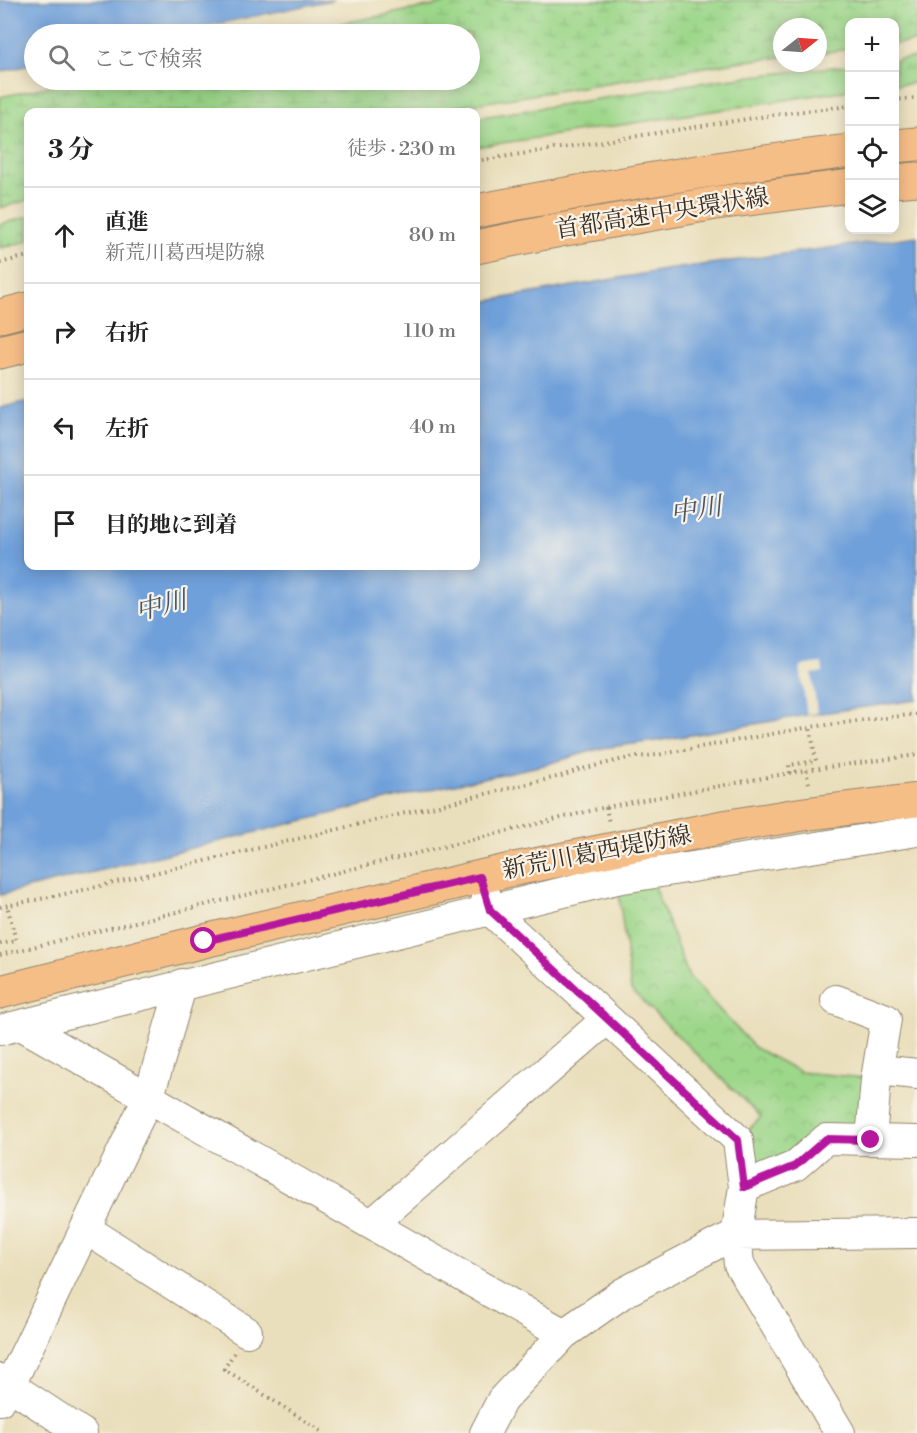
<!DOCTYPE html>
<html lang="ja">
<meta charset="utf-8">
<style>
body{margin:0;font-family:"Libre Bodoni","Noto Serif JP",serif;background:#f2f2f2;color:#222}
.controls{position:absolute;right:18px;top:18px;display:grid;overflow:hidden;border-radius:12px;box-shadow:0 3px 15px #0003}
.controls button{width:54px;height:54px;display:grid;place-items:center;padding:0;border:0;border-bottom:2px solid #e0e0e0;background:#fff;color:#222;font:30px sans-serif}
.compass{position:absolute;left:773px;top:18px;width:54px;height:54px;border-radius:50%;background:#fff;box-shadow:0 3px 15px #0003;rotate:73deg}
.stop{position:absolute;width:18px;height:18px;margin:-14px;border:4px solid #b5179e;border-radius:50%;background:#fff}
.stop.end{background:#b5179e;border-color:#fff;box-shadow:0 2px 6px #0008}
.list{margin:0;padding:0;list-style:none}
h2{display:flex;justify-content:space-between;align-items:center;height:78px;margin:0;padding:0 24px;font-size:26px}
h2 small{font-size:20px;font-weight:400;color:#767676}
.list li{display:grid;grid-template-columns:39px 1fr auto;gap:18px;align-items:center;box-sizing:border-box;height:96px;padding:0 24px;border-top:2px solid #e0e0e0}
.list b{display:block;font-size:22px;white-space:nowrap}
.list p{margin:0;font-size:20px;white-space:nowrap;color:#767676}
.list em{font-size:20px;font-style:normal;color:#767676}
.icon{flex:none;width:33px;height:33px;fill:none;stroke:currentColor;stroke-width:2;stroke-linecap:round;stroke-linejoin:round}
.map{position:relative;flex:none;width:917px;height:1433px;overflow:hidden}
.search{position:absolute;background:#fff;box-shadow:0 3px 15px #0003;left:24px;top:24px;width:456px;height:66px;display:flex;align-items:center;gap:15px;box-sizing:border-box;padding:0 21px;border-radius:33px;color:#767676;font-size:22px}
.panel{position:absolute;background:#fff;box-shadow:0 3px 15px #0003;left:24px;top:108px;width:456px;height:462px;border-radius:12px}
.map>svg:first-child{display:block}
.grass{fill:url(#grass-tufts);stroke:#6c8054;stroke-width:1.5}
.wetland{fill:url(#wetland-marsh);stroke:#6c8054;stroke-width:1.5}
.park{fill:url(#park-crowns);stroke:#6c8054;stroke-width:1.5}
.water{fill:#6fa0da;stroke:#55657c;stroke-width:1.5}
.pier{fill:#eadfbc}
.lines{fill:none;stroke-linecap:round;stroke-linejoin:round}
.minor-casing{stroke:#92846d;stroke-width:32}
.major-casing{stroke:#92846d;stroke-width:35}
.highway-casing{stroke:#92846d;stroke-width:35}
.path{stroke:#92846d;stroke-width:4;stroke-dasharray:1.5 4.5;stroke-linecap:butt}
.minor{stroke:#fff;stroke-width:30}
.major{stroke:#f6be87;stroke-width:33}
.highway{stroke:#f6be87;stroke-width:33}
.route{stroke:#b5179e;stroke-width:8}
.labels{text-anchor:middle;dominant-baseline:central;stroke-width:4.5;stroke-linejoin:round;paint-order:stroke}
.street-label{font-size:24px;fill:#3b2a1e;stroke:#f7f3e8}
.water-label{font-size:26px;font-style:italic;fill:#4d5360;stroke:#f7f3e8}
</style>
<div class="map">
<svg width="917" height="1433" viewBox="0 0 917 1433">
<defs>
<pattern id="grass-tufts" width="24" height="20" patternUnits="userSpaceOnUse" patternTransform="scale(1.5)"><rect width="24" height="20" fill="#9dd78a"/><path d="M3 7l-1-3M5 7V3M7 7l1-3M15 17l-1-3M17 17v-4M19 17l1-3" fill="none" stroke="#88b977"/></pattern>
<pattern id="wetland-marsh" width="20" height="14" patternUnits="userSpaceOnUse" patternTransform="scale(1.5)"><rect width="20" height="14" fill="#9dd78a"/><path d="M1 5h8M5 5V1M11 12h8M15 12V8" fill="none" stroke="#88b977"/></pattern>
<pattern id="park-crowns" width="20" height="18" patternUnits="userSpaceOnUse" patternTransform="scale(1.5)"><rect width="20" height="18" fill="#9dd78a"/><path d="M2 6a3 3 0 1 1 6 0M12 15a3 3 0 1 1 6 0" fill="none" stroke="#88b977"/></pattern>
</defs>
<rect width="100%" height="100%" fill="#f7f3e8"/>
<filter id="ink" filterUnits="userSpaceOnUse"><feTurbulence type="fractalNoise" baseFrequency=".0167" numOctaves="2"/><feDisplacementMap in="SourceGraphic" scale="12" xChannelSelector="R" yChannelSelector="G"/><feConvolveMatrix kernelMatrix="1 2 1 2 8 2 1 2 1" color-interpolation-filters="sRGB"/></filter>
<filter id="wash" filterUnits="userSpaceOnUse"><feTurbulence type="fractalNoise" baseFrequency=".008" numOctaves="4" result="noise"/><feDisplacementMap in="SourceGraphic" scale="24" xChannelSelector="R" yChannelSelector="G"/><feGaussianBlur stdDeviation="1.35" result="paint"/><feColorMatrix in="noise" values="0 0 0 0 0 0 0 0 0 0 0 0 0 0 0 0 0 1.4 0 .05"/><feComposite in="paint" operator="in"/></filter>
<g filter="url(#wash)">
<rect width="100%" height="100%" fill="#eadfbc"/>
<path class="grass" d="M 917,57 L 917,83 L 895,85 L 895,60 Z
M 849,65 L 849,90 L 476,147 L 476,118 L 718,80 Z
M 28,217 L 28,241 L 0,248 L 0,224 Z"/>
<path class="wetland" d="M 463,0 L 917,0 L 917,41 L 895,44 L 894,22 L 850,22 L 849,49 L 818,53 L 818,27 L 782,27 L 782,57 L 736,62 L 425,112 L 28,112 L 28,200 L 0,208 L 0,97 L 78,80 L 470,80 L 470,34 L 286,34 Z"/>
<path class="park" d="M 649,874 L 689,977 L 755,1048 L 800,1072 L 876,1079 L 871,1140 L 826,1139 L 744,1187 L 738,1140 L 761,1117 L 631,990 L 617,879 Z"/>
<path class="water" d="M 0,0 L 334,0 L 171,34 L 34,34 L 34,64 L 0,72 Z
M 917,236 L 917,700 L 807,715 L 656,741 L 602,748 L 544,765 L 436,788 L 0,895 L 0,408 L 28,401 L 28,566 L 476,566 L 476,303 L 665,270 Z"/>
<path class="pier" d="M 337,0 L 335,3 L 185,34 L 171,34 Z
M 822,663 L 823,672 L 812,674 L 817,713 L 807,715 L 800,666 Z"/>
</g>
<g filter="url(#ink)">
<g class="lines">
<defs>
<path id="minor" d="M 486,896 L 490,910 L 738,1140 L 744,1187 L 736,1235 L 739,1264 L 840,1433
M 836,1000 L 886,1019 L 876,1079 L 871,1140
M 21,1025 L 564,1334
M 0,1030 L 617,879 L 917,831
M 878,1070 L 917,1074
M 744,1187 L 795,1166 L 826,1139 L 917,1141
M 372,1224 L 607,1019
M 86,1229 L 247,1332
M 0,1379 L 82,1433
M 0,1400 L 10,1385 L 149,1096 L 182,984
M 485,1433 L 502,1400 L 564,1334 L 623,1293 L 722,1241 L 736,1235 L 917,1233"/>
<path id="major" d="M 0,992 L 204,941 L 510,870 L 723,827 L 804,814 L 917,800"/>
<path id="highway" d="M 894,146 L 917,144
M 894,181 L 917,179
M 476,211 C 600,187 724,166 850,151
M 476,247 L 560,230 L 716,203 L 850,186
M 0,316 L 28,309
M 0,352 L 28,345"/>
</defs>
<use href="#minor" class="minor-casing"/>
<use href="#major" class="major-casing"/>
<use href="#highway" class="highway-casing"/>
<path class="path" d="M 894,100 L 917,98
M 476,161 L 786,113 L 850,106
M 0,263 L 28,256
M 806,770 L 809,784
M 790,773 L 789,765 L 816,761 L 810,727
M 606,807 L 609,823
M 0,907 L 75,892 L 561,776 L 578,770 L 628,758 L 657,755 L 810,727 L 917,714
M 0,944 L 16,941 L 7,905
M 0,955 L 606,807 L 806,770 L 917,755
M 234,1353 L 224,1369 L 324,1433"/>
<use href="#minor" class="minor"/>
<use href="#major" class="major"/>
<use href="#highway" class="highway"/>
</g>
</g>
<g class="lines" filter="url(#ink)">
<path class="route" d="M 204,941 L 480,877 L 490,910 L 738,1140 L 744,1187 L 795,1166 L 826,1139 L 871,1140"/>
</g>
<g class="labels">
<g class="street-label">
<text transform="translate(662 214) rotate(-9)">首都高速中央環状線</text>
<text transform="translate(597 853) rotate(-11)">新荒川葛西堤防線</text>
</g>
<g class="water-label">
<text transform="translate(696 510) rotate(-9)">中川</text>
<text transform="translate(161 606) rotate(-14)">中川</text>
</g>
</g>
</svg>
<div class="controls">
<button>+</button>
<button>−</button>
<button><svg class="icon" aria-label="locate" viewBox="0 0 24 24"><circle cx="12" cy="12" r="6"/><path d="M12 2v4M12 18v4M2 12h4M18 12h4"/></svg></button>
<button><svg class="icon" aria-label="layers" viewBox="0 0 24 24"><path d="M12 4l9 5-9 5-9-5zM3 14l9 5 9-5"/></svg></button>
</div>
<svg class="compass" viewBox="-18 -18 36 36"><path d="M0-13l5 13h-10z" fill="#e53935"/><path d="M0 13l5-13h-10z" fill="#767676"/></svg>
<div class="stop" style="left:204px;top:941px"></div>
<div class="stop end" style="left:871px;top:1140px"></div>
<div class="search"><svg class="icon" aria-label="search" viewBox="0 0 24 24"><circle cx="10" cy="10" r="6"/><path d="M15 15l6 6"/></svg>ここで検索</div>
<section class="panel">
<h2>3 分<small>徒歩 · 230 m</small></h2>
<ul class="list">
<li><svg class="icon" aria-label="ahead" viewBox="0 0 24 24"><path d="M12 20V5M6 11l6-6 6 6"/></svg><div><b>直進</b><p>新荒川葛西堤防線</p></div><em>80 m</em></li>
<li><svg class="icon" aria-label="right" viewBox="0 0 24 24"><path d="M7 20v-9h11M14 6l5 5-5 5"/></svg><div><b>右折</b></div><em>110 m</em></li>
<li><svg class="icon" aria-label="left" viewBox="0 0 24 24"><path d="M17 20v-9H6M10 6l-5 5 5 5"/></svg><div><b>左折</b></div><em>40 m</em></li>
<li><svg class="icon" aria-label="arrive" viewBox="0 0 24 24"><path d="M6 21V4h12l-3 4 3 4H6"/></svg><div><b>目的地に到着</b></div></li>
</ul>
</section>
</div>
